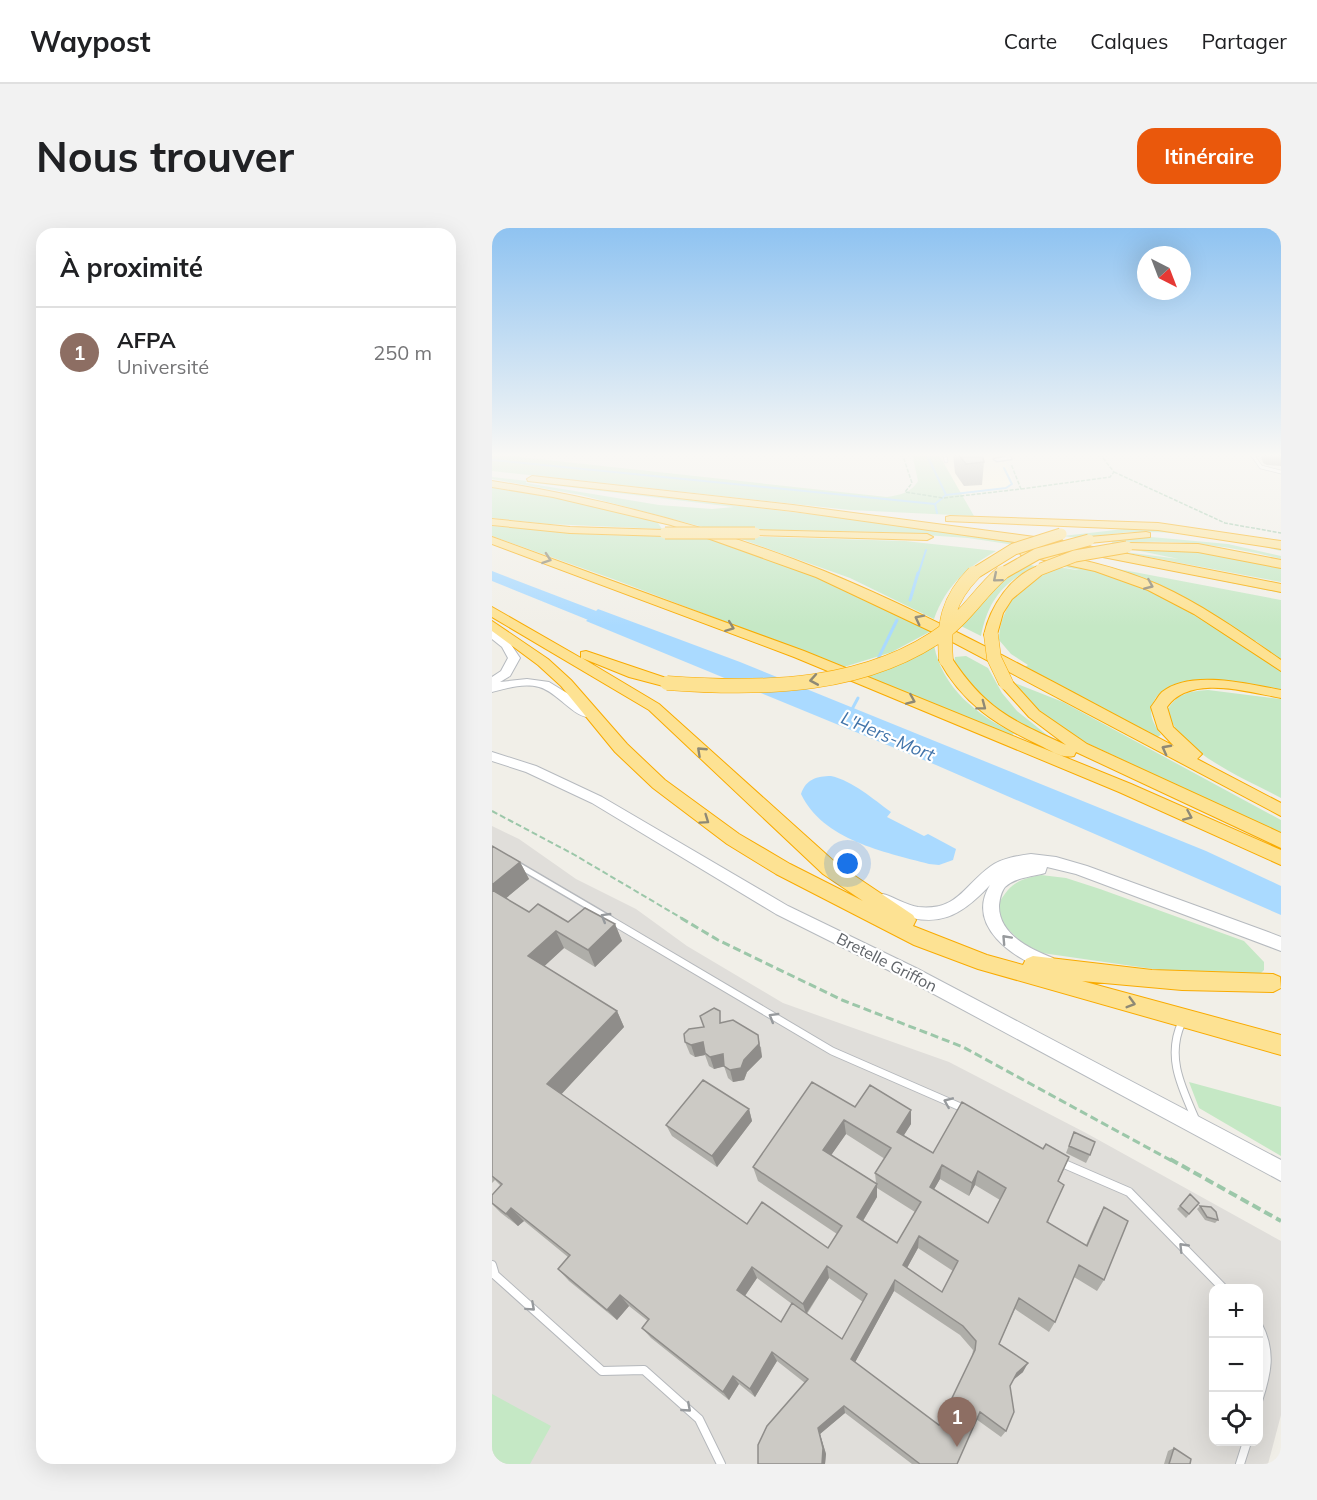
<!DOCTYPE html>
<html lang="fr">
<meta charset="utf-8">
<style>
body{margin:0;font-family:Mulish,sans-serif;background:#f2f2f2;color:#202124}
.controls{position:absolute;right:18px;bottom:18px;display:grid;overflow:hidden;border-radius:12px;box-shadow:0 6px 24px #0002}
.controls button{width:54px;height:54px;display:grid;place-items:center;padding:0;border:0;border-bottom:2px solid #e0e0e0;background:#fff;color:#202124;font:30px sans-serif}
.compass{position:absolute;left:645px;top:18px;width:54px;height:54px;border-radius:50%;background:#fff;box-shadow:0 6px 24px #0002;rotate:138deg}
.you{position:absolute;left:356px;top:636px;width:21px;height:21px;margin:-15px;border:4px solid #fff;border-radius:50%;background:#1a73e8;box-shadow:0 0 0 9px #1a73e833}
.badge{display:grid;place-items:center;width:39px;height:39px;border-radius:50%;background:#ea580c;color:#fff;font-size:20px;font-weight:700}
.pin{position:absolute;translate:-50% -50px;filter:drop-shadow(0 2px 3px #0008)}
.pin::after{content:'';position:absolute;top:32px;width:21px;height:18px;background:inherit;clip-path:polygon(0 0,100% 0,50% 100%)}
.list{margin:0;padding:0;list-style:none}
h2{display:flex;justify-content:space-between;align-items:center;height:78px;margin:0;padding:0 24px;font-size:26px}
h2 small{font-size:20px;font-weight:400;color:#757577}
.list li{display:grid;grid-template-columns:39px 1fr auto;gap:18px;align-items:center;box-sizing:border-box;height:90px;padding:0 24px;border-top:2px solid #e0e0e0}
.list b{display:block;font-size:22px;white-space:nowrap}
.list p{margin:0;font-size:20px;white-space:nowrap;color:#757577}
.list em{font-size:20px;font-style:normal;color:#757577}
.icon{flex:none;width:33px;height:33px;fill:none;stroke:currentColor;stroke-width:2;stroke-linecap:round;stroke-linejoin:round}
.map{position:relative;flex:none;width:789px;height:1236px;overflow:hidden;border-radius:18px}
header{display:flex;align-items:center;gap:36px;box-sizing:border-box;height:84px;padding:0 30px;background:#fff;border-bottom:2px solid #e0e0e0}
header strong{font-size:28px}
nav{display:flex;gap:33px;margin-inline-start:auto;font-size:21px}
.intro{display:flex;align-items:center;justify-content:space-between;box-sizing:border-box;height:144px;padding:0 36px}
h1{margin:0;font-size:42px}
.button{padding:15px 27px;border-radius:18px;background:#ea580c;color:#fff;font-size:21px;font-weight:700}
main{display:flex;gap:36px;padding:0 36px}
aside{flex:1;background:#fff;border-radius:18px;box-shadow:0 6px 24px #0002}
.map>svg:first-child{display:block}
.commercial{fill:#fef7e0}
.industrial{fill:#e0deda;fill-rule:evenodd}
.green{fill:#c5e8c5;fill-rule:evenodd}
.water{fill:#aadaff}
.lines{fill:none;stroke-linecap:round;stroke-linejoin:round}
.stream-far1{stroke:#aadaff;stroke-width:2}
.stream{stroke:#aadaff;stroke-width:3}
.river{fill:#aadaff;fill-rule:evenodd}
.lane-far3-casing{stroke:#b5b8bc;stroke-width:4.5}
.lane-far2-casing{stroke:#b5b8bc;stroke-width:8}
.lane-far1-casing{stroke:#b5b8bc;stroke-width:9}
.lane-casing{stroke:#b5b8bc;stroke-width:10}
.street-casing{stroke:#b5b8bc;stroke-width:3}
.secondary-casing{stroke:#b6babf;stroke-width:2}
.highway-casing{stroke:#f9ab00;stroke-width:2}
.path-far3{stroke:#9cc7a9;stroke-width:1.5;stroke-dasharray:4 1.5;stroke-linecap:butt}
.path-far2{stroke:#9cc7a9;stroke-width:2;stroke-dasharray:6 3;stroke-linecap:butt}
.path-far1{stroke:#9cc7a9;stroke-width:3;stroke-dasharray:8 4;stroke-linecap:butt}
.path{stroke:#9cc7a9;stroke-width:4;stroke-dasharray:9 4.5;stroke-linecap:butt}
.lane-far3{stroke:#fff;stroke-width:3}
.lane-far2{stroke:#fff;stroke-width:5}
.lane-far1{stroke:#fff;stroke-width:7}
.lane{stroke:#fff;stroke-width:8}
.street{fill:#fff;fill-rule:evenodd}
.secondary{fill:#fff;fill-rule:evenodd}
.highway{fill:#fde293;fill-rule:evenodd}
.highway-bridge-far1-casing{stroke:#f9ab00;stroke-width:13;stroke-linecap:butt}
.highway-bridge-casing{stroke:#f9ab00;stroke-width:15;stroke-linecap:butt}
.highway-bridge-far1{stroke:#fde293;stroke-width:11}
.highway-bridge{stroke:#fde293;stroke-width:14}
.wall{fill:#afaea9;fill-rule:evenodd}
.shaded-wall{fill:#8f8d8a}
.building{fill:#cccac5;stroke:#8f8d8a;stroke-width:1.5;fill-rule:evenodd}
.oneway{stroke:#8e8975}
.oneway2{stroke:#979a9d}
.labels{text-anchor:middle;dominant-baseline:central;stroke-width:4.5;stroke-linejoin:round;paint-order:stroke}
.street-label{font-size:16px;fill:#5f6368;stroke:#fff}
.water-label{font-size:18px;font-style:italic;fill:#4174aa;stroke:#fff}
</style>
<header>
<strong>Waypost</strong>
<nav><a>Carte</a><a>Calques</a><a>Partager</a></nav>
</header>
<div class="intro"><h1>Nous trouver</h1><a class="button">Itinéraire</a></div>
<main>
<aside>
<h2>À proximité<small></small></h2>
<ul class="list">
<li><span class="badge" style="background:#8d6e63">1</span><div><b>AFPA</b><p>Université</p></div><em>250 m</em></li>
</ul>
</aside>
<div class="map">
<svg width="789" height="1236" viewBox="0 0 789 1236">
<rect width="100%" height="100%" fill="#f1efe8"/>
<path class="commercial" d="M 445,225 L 533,225 L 514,234 L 522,256 L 514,261 L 469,267 Z"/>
<path class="industrial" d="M 0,598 L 27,611 L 84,651 L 144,681 L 195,718 L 291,775 L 457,834 L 594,905 L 789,1013 L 789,1187 L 776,1236 L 0,1236 ZM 722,1060 L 766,1060 L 766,1214 L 722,1214 Z"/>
<path class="green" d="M 420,225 L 446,225 L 482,288 L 358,282 L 0,243 L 0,226 L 395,269 C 408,267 419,265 426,253 Z
M 0,249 L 343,289 L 576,321 L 789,363 L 789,365 L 631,333 L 476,310 L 389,304 L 218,301 L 89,267 L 0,251 ZM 34,255 L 34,254 L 242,279 L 220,281 L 167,277 Z
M 0,257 L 44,265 L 192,300 L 166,295 L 170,301 L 56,296 L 0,290 Z
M 0,298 L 109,307 L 217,308 L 333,351 L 441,402 L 400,424 L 352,439 L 121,351 L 0,308 Z
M 632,301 C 685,300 737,306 789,319 L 789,323 C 740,310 692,303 641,304 C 617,305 594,312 571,308 Z
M 241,308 L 413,313 L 504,323 C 474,340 454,358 442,391 L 358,350 Z
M 659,309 L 736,316 L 789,328 L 789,331 C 735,317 676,310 621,316 L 618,311 Z
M 663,321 L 710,324 L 789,339 L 789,354 L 625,323 L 687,331 L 643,322 Z
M 575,335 L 598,340 L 675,368 L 789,443 L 789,462 C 758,459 679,439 662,473 C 655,486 662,496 669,507 L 665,509 L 533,439 L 536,437 L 519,426 L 507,412 C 507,382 530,350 560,340 C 568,338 580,342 588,342 L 567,338 Z
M 535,336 L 543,338 C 511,355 496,372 489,408 L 469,398 L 514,349 Z
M 600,336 L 789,372 L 789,433 L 764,413 L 759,413 L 724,389 Z
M 442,417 C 450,460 485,487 522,505 L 520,508 L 371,447 Z
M 474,428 L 496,440 L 510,465 L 525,483 L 560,511 L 527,497 L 490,474 L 462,437 L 463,429 Z
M 523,455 L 571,474 L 789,592 L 789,606 L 582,509 L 547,482 Z
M 716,462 L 789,471 L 789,570 C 756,552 681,522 676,481 C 685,465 699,463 716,462 Z
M 549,647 L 574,650 L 608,661 L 752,713 L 772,734 L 772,742 L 765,749 L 682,744 L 550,725 L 529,714 L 512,697 L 505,678 C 518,656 524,652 549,647 Z
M 697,854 L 789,879 L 789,928 L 707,880 Z
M 0,1166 L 59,1198 L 38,1236 L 0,1236 Z"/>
<path class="water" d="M 106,381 L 248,434 L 714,623 L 789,658 L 789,687 L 444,537 L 94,393 Z
M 339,548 C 361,553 381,571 399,584 L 395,589 L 432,608 L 436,606 L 464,621 L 461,632 L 447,637 L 437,636 C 392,624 331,612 309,566 C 314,551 325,548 339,548 Z"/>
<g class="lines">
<path class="stream-far1" d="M 434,225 L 454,267 L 443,276 L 445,285
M 0,232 L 443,276
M 454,267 L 514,260 L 520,256 L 512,240
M 426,347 L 434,322"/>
<path class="stream" d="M 418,372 L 426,345
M 384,435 L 405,392
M 358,485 L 366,470"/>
<path class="river" d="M 0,343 L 133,394 L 135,398 L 133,402 L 121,402 L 0,353 Z"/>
<defs>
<path id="lane-far3" d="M 452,225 L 454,233
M 759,225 L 769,239 L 789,244"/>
<path id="lane-far2" d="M 26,637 L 118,691"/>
<path id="lane-far1" d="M 115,690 L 340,823 L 473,881
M 690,794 C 674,828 689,858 703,890"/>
<path id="lane" d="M 570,935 L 637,964 L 731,1060
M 0,1037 L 3,1047 L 110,1143 L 152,1142 L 207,1191 L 229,1236
M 766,1097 C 780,1124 775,1145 766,1173
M 748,1236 L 755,1214"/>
<path id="street" d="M 512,225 L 518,225 L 519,231 L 505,233 L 502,231 L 514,229 Z"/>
<path id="secondary" d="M 0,402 L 18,415 L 28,430 L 18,448 L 8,454 L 35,451 L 57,454 L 104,483 L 104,489 C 83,494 67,464 47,459 C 31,455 15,460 0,464 L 0,449 L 9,443 L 16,430 L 10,419 L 0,411 Z
M 0,524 L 44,538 L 110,569 L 296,678 L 424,740 L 789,932 L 789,953 L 412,750 L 284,686 L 100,575 L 34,544 L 0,533 Z
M 539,626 L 564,629 L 595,638 L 776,704 L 789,709 L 789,723 L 584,646 L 555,639 L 553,645 C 540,649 524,649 513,659 C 509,664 508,670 507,677 C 506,706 538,721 561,730 L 564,735 L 561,740 L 555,742 C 522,731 473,698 498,657 C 469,688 445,702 403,684 C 396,681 387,679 383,672 L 385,668 L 391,666 C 402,669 414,677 426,679 C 466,683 471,658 499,638 C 511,630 525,628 539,626 Z"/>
<path id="highway" d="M 40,248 L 301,277 L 565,312 L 789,356 L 789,364 L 565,320 L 301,283 L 36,253 L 35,251 Z
M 0,253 C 114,271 225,300 332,343 C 453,393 567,458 682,518 L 666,501 L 659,479 C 663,474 666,468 670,464 C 698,441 757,456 789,462 L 789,470 C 756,464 698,446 675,479 L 681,499 L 710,526 L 705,531 L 789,575 L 789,588 L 451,409 L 324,349 L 179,297 L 61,269 L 0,259 Z
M 458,288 L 666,295 L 789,313 L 789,321 L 666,302 L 454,293 L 454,289 Z
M 0,291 L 78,299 L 173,302 L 179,305 L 173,308 L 78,305 L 0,297 Z
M 263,302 L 435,306 L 441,309 L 435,312 L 259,307 L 259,303 Z
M 654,304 L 658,305 L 658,309 L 597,315 L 591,312 L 597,309 Z
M 0,309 L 312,423 L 639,556 L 789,622 L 789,637 L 627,564 L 302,429 L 0,316 Z
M 637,315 L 706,316 L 789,332 L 789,340 L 706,324 L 633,321 L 633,317 Z
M 533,320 C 578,329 625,338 667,357 C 711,377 750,405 789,432 L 789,443 L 702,386 L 656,362 L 603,343 L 529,327 L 527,324 Z
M 549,337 L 553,338 L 553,344 L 520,371 L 511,385 L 504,410 L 494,410 L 492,407 C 498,379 519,346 549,337 Z
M 0,379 L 89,430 L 89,424 L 94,423 L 180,452 L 182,455 L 180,458 L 175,459 L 137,449 L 90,430 L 167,476 L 345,636 L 421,687 L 424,692 L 421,698 L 495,727 L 531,737 L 534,731 L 541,728 L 660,742 L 781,746 L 788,749 L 789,760 L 781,764 L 690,762 L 590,753 L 789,807 L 789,827 L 486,741 L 422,717 L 284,646 L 235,616 L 161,560 L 123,524 L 69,458 L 46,437 L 0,403 L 0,393 L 56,431 L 79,452 L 135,516 L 173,552 L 247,606 L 298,636 L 371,673 L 331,646 L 157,482 L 0,389 Z
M 454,428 L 459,429 C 493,481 519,492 574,517 L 537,489 L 509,458 L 507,455 L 509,452 L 519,452 L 547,483 L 595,516 L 789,605 L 789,620 L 584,524 L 582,528 C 570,531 558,522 547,517 C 504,497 470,475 447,432 Z"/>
</defs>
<use href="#lane-far3" class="lane-far3-casing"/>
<use href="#lane-far2" class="lane-far2-casing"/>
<use href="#lane-far1" class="lane-far1-casing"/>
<use href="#lane" class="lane-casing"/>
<use href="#street" class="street-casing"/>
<use href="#secondary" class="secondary-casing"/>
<use href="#highway" class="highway-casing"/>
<path class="path-far3" d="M 410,225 L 420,255 L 413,264 L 451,270 L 529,261 L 519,236
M 622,244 L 733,295 L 789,305
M 529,261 L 618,249 L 622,244 L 607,225"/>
<path class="path-far2" d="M 0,583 L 81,626 L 191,691"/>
<path class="path-far1" d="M 189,690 L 226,712 L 350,772 L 471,819 L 680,933"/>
<path class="path" d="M 678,931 L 789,993"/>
<use href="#lane-far3" class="lane-far3"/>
<use href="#lane-far2" class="lane-far2"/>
<use href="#lane-far1" class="lane-far1"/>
<use href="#lane" class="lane"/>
<use href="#street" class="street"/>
<use href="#secondary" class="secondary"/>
<use href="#highway" class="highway"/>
<defs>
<path id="highway-bridge-far1" d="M 173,305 L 263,305
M 549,341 L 583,328 L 635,319
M 480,347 L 522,321 L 569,306
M 508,347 L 545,326 L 597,312"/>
<path id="highway-bridge" d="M 499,407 L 502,430 L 514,455
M 454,432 C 451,396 456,371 482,345
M 175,455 C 270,462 376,461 456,401 C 476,385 490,362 510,345"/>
</defs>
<use href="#highway-bridge-far1" class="highway-bridge-far1-casing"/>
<use href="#highway-bridge" class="highway-bridge-casing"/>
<use href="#highway-bridge-far1" class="highway-bridge-far1"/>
<use href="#highway-bridge" class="highway-bridge"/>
</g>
<path class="wall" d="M 455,225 L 490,225 L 492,234 L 490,257 L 472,258 L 463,245 L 461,226 Z
M 768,225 L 789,225 L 789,238 L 775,237 L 771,235 Z
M 0,618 L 28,634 L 37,651 L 14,670 L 37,684 L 76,694 L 123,696 L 130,713 L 103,739 L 72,720 L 52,738 L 125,783 L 132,799 L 69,866 L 255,996 L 336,1020 L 345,1006 L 266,953 L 261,939 L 363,879 L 419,896 L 412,907 L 441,925 L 551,921 L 577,929 L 566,954 L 556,995 L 594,1017 L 605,992 L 612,979 L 612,1052 L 605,1063 L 582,1049 L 563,1094 L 557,1104 L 523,1081 L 507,1116 L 531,1144 L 521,1152 L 518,1158 L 514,1203 L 509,1209 L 484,1191 L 465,1236 L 420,1236 L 353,1185 L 328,1206 L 334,1226 L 333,1236 L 266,1236 L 313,1155 L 285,1133 L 263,1169 L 247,1156 L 237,1172 L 159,1110 L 150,1100 L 156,1093 L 137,1078 L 125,1092 L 77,1053 L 66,1041 L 76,1029 L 32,993 L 26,998 L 9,985 L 0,976 L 0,967 L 9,958 L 3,952 L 0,955 ZM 354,906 L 393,931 L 383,945 L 384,955 L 339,927 ZM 448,951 L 477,968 L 483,957 L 508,972 L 496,995 L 442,961 ZM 385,960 L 423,984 L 405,1015 L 371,993 L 385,969 ZM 426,1020 L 461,1043 L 450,1064 L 415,1040 ZM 265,1050 L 300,1076 L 289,1094 L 253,1068 ZM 337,1050 L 371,1074 L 350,1111 L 315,1086 ZM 402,1063 L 468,1107 L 481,1122 L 480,1129 L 447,1197 L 363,1134 Z
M 231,795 L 269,819 L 270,829 L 255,844 L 252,852 L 241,854 L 236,850 L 232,838 L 222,841 L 217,838 L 213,827 L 203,829 L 198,826 L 193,814 L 212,799 Z
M 257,881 L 260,893 L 225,939 L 180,908 L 174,897 Z
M 582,904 L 598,927 L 594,935 L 574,925 Z
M 707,975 L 694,990 L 685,981 L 688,978 Z
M 708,978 L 726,992 L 723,995 L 713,992 L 705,981 Z
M 682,1220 L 698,1236 L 672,1236 L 676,1223 Z"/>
<path class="shaded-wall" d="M 28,634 L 37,651 L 6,677 L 0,667 L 0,657 Z
M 123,696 L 130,713 L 103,739 L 96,722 Z
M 64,703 L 72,720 L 45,745 L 36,728 Z
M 125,783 L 132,799 L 65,871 L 55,856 Z
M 266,807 L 270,829 L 255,844 L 252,852 L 241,854 L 238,842 L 252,832 Z
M 211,814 L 213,827 L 203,829 L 199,817 Z
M 231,826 L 234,838 L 222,841 L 218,829 Z
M 257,881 L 260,893 L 225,939 L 220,928 Z
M 419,882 L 419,896 L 405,918 L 405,904 Z
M 352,892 L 354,906 L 333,936 L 331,922 Z
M 450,937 L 448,951 L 436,972 L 438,959 Z
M 486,943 L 483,957 L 477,968 L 480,955 Z
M 385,956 L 385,969 L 366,1001 L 365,989 Z
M 19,980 L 32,993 L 26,998 L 14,986 Z
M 427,1008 L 426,1020 L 410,1049 L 411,1037 Z
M 335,1038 L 337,1050 L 314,1086 L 311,1076 Z
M 260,1039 L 265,1050 L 250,1072 L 245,1062 Z
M 403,1052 L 402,1063 L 360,1140 L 359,1131 Z
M 128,1067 L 137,1078 L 125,1092 L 115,1082 Z
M 280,1124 L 285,1133 L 263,1169 L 258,1161 Z
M 536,1135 L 531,1144 L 520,1153 L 525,1145 Z
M 241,1148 L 247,1156 L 237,1172 L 231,1164 Z
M 352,1178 L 353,1185 L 328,1206 L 334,1226 L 333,1236 L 330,1236 L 326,1200 Z"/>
<path class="building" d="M 465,225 L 490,225 L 492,234 L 474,236 Z
M 0,618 L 28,634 L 0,657 Z
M 0,662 L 37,684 L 46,676 L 76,694 L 93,680 L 123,696 L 96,722 L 64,703 L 36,728 L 125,783 L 55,856 L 255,996 L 270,974 L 336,1020 L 350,998 L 261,939 L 320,854 L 363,879 L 378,857 L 419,882 L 405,904 L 441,925 L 470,874 L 551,921 L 554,916 L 577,929 L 566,953 L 572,957 L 555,994 L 595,1018 L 612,979 L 636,993 L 612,1052 L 587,1037 L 563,1094 L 527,1070 L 507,1116 L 536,1135 L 525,1145 L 518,1158 L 522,1184 L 514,1203 L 488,1184 L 465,1236 L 428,1236 L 352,1178 L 326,1200 L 331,1220 L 330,1236 L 266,1236 L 266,1217 L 275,1198 L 316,1151 L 280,1124 L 258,1161 L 241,1148 L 231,1164 L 150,1100 L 157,1091 L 128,1067 L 115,1082 L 66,1041 L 78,1027 L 19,980 L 14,986 L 0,975 L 0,967 L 10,956 L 0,948 ZM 352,892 L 399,920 L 383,945 L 429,974 L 405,1015 L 365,989 L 385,956 L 331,922 ZM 450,937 L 480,955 L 486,943 L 514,960 L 496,995 L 438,959 ZM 427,1008 L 466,1033 L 450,1064 L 411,1037 ZM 335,1038 L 375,1066 L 350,1111 L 300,1075 L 289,1094 L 245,1062 L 260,1039 L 311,1076 ZM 403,1052 L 471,1098 L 484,1113 L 483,1122 L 447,1197 L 359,1131 Z
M 222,780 L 228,783 L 228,795 L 241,792 L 266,807 L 267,816 L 252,832 L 249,840 L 238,842 L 232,838 L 231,826 L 218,829 L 213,825 L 211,814 L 199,817 L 193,814 L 192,806 L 197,801 L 212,799 L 208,788 Z
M 211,852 L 257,881 L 220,928 L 174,897 Z
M 582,904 L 603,914 L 598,927 L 577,918 Z
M 698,966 L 707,975 L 697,986 L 688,978 Z
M 708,978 L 719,979 L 724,984 L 726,992 L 715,989 Z
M 682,1220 L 699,1231 L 698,1236 L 677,1236 Z"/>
<defs><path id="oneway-chevron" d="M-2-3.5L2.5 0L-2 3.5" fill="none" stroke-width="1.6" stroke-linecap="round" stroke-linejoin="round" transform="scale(1.5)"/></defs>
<g class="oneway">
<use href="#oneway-chevron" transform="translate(55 331) rotate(19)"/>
<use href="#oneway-chevron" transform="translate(505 350) rotate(140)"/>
<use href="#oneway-chevron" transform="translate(657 357) rotate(23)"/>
<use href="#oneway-chevron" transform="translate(427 391) rotate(-153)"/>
<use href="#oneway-chevron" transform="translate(238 399) rotate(21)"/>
<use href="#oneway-chevron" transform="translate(322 452) rotate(170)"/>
<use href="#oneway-chevron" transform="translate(419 472) rotate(23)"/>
<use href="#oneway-chevron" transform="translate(490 478) rotate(37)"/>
<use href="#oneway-chevron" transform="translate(674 521) rotate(-152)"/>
<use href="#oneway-chevron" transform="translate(209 523) rotate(-137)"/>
<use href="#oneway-chevron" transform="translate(696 588) rotate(24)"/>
<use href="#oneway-chevron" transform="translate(213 592) rotate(35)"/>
<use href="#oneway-chevron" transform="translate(639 775) rotate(16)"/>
</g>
<g class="oneway2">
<use href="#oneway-chevron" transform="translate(113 689) rotate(-149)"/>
<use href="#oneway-chevron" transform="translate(514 711) rotate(-133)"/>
<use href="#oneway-chevron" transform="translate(281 789) rotate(-149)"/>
<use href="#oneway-chevron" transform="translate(456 874) rotate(-157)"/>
<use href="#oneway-chevron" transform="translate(691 1019) rotate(-134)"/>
<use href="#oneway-chevron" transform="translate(39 1079) rotate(42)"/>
<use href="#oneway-chevron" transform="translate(195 1180) rotate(41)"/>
</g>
<linearGradient id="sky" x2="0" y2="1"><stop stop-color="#8fc3f1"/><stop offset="0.57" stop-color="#f9f8f5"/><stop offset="1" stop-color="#f9f8f5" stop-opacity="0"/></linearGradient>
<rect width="789" height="398" fill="url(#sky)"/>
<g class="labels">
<g class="street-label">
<text transform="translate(395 734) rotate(27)">Bretelle Griffon</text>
</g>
<g class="water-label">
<text transform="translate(396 508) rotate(23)">L'Hers-Mort</text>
</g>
</g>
</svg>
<div class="controls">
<button>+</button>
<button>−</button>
<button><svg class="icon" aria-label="locate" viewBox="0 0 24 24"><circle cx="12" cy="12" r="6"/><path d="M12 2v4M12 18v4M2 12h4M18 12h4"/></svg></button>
</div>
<svg class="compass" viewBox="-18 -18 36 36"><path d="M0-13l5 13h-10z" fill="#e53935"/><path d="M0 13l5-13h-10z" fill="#757577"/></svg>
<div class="you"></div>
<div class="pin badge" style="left:465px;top:1219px;background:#8d6e63">1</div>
</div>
</main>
